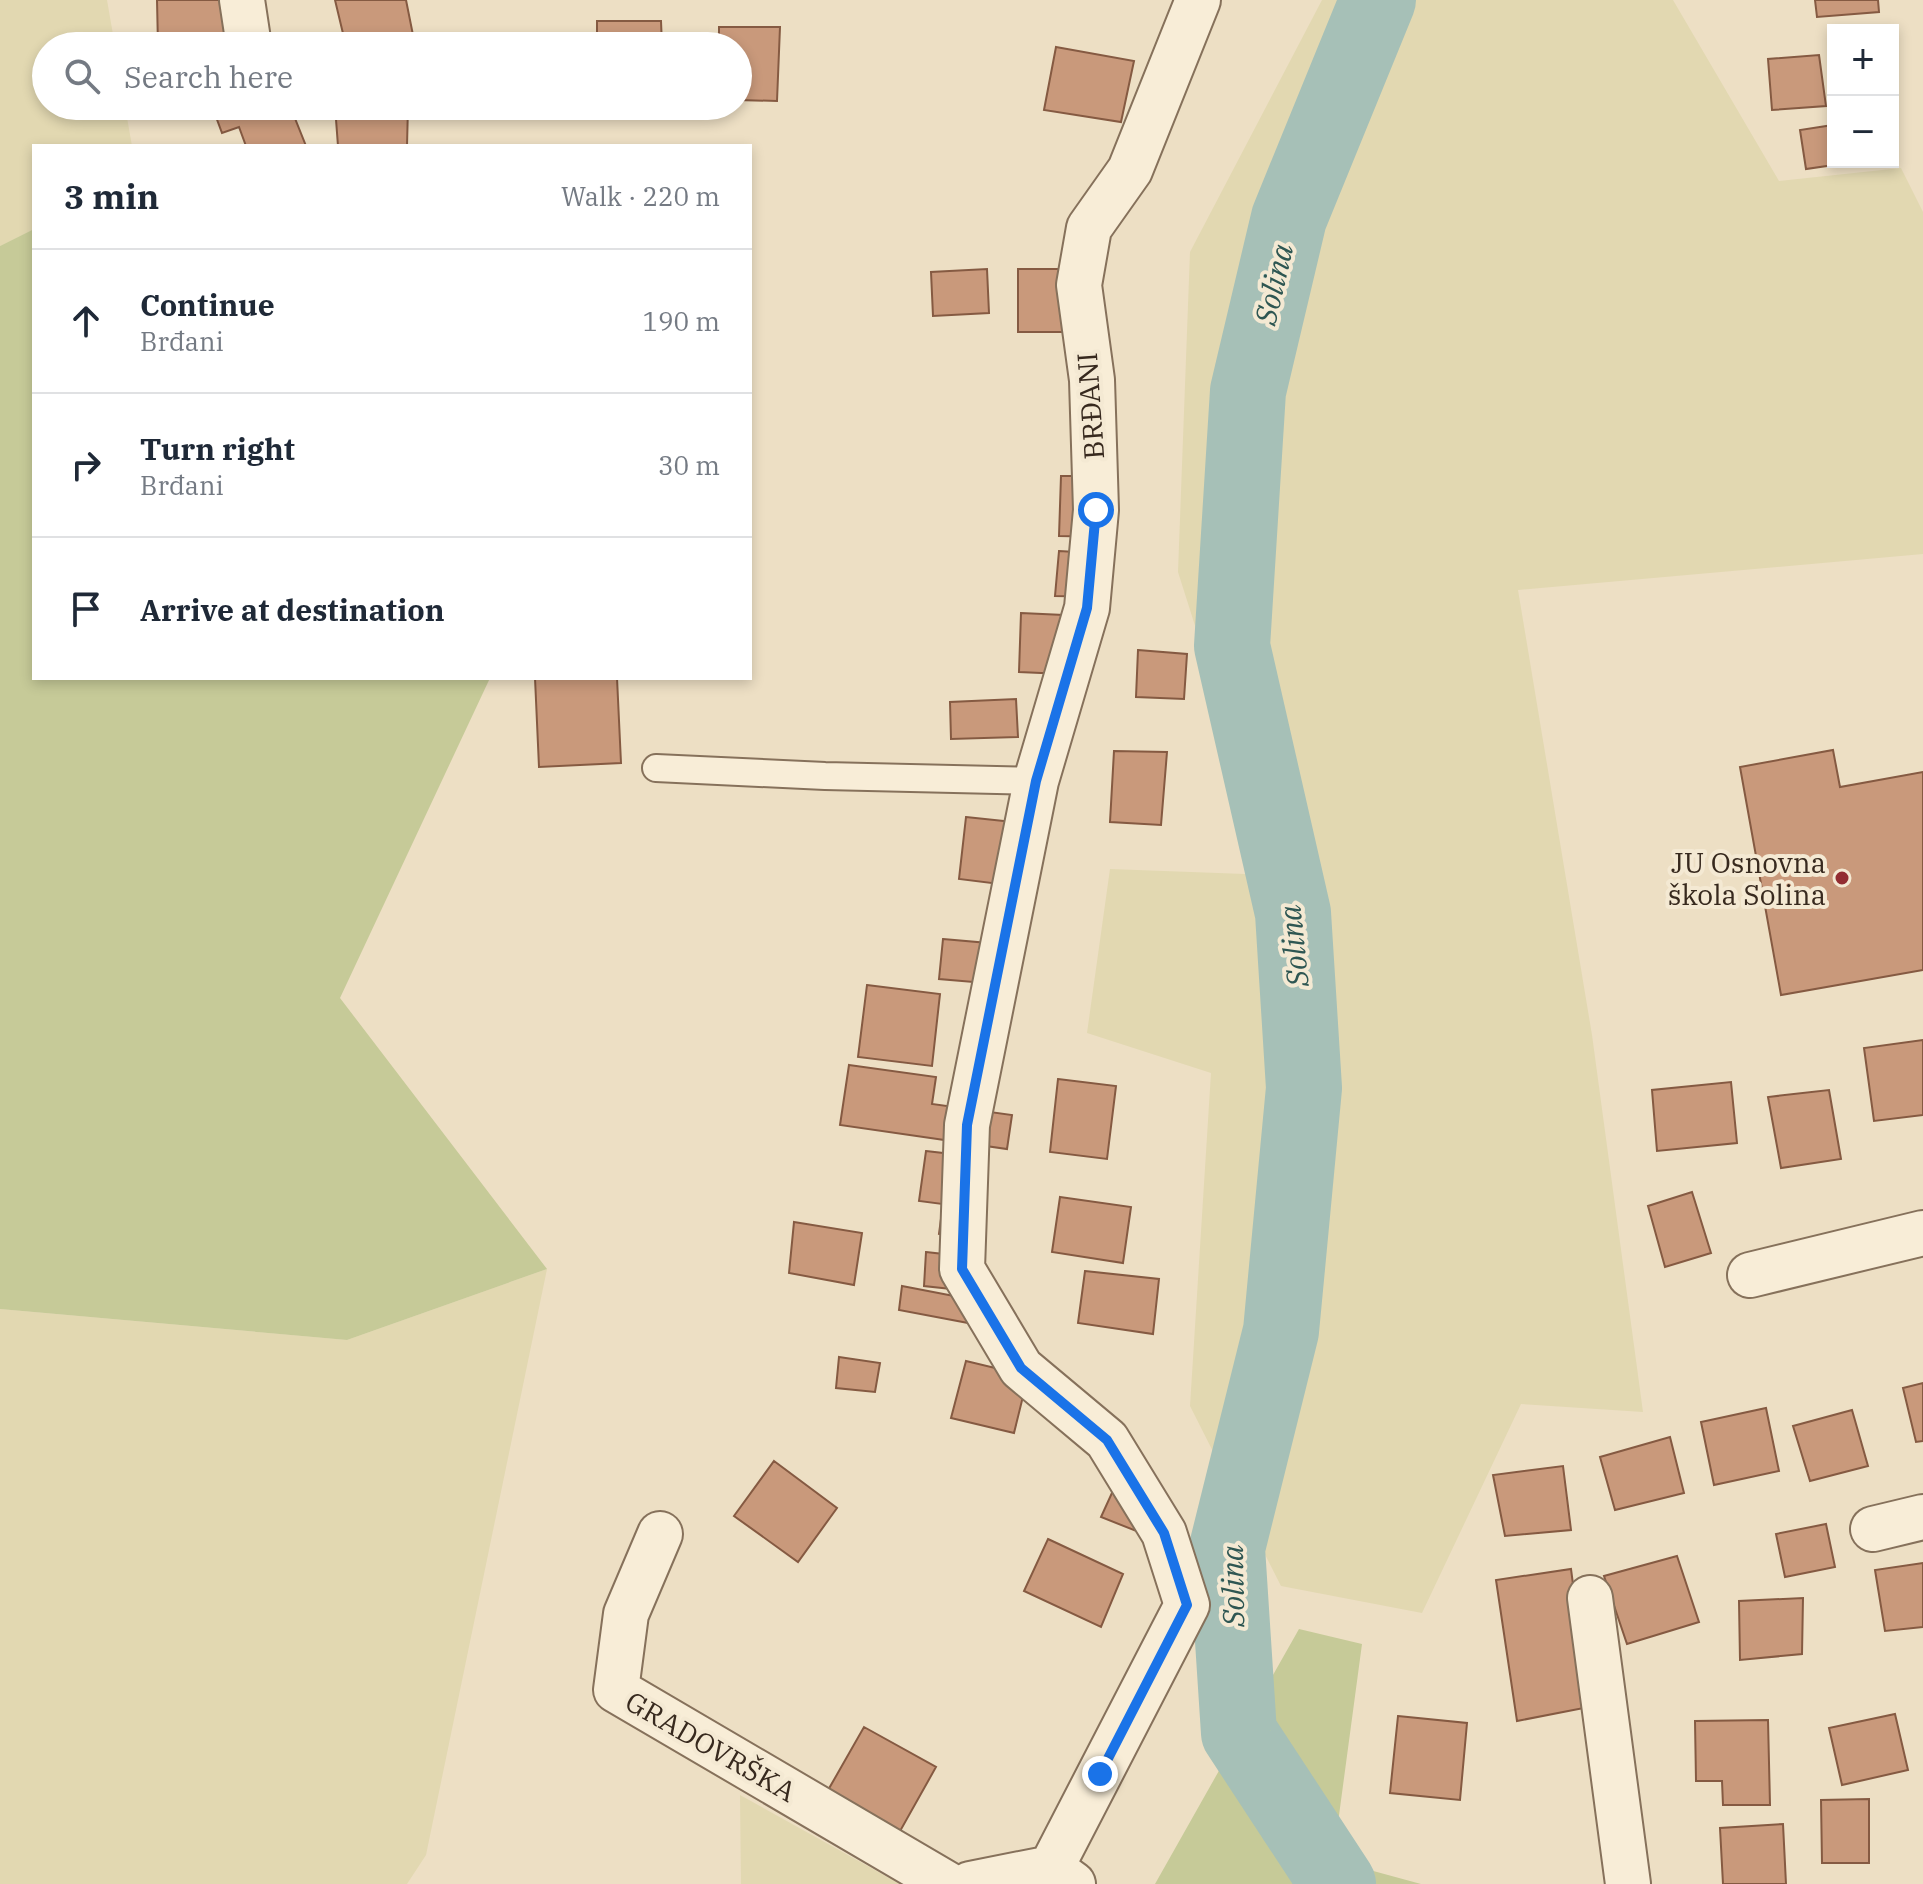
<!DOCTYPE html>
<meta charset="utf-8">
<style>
body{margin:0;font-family:"IBM Plex Serif",serif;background:#f6f6f7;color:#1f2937}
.controls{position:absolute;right:24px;top:24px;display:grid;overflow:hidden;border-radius:0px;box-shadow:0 4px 12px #0003}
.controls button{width:72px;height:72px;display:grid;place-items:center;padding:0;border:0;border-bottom:2px solid #e0e1e3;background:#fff;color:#1f2937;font:40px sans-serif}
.stop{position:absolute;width:24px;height:24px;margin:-18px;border:6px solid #1a73e8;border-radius:50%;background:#fff}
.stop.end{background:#1a73e8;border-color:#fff;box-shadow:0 2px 8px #0008}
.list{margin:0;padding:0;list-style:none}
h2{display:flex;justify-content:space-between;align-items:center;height:104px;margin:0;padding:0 32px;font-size:34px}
h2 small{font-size:26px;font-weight:400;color:#747a83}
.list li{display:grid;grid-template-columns:52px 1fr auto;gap:24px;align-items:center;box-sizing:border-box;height:144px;padding:0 32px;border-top:2px solid #e0e1e3}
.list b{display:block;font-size:30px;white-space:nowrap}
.list p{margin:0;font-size:26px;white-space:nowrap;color:#747a83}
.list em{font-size:26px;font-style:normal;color:#747a83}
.icon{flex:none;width:44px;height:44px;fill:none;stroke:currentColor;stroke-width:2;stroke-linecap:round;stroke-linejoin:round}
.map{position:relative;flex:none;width:1923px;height:1884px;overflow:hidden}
.search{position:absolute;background:#fff;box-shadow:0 4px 12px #0003;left:32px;top:32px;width:720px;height:88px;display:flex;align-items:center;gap:20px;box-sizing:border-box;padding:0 28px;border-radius:44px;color:#747a83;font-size:30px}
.panel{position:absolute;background:#fff;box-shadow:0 4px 12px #0003;left:32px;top:144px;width:720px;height:536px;border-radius:0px}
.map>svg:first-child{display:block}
.farmland{fill:#e2d8b1}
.green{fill:#c6ca98}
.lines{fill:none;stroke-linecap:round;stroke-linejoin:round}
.river{stroke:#a6c0b7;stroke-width:76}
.building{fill:#c9997b;stroke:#855a42;stroke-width:2}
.lane-casing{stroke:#86715b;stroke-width:30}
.street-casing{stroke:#86715b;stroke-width:48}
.lane{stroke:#f8edd7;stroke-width:26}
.street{stroke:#f8edd7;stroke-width:44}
.route{stroke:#1a73e8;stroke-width:10}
.poi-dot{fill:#932d31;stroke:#f4e9d3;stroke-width:3}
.labels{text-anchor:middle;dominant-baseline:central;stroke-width:8;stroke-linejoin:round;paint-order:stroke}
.street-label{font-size:28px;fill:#37291e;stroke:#f4e9d3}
.poi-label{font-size:28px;fill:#37291e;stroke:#f4e9d3;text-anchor:end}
.water-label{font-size:30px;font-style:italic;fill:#2e5652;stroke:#f4e9d3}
</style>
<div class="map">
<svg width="1923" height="1884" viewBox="0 0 1923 1884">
<rect width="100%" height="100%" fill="#eddfc4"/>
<path class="farmland" d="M 0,0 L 107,0 L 115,46 L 46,46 L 46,106 L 125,106 L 132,146 L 34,146 L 34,229 L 0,246 Z
M 1322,0 L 1673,0 L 1779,181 L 1901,168 L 1923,212 L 1923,554 L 1518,590 L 1592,1035 L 1643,1412 L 1521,1404 L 1422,1613 L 1281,1586 L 1190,1406 L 1211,1073 L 1087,1033 L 1110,869 L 1274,875 L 1178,572 L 1190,252 Z
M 547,1269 L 426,1855 L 407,1884 L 0,1884 L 0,1309 L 347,1340 Z
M 740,1795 L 900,1884 L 741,1884 Z"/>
<path class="green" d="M 34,229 L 34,678 L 490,678 L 340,998 L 547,1269 L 347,1340 L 0,1309 L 0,246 Z
M 1299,1629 L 1362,1644 L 1333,1860 L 1421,1884 L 1155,1884 Z"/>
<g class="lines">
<path class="river" d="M 1338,1884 L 1239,1733 L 1227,1548 L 1281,1331 L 1304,1088 L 1293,913 L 1232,646 L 1248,391 L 1289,218 L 1378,0"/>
</g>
<path class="building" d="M 157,0 L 233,0 L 234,46 L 158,46 Z
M 335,0 L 406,0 L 415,45 L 346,46 Z
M 1815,0 L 1878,0 L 1879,12 L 1817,17 Z
M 597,21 L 661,21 L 662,46 L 597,46 Z
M 719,27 L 780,27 L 777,101 L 738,100 L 738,46 L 719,46 Z
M 1056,47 L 1134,61 L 1121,122 L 1044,110 Z
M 1819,55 L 1826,106 L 1772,110 L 1768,59 Z
M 212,106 L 290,106 L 306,146 L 246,146 L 239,127 L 222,133 Z
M 335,106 L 408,106 L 407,146 L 338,146 Z
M 1833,125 L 1833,162 L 1854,162 L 1806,169 L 1800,130 Z
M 987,269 L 989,313 L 933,316 L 931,272 Z
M 1018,269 L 1082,269 L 1082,332 L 1018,332 Z
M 1061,476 L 1116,476 L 1110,537 L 1059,536 Z
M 1059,551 L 1109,554 L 1109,597 L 1055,596 Z
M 1021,613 L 1085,616 L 1086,675 L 1019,672 Z
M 1138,650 L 1187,654 L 1184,699 L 1136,697 Z
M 535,678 L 617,678 L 621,763 L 539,767 Z
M 1016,699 L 1018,737 L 951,739 L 950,702 Z
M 1833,750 L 1840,787 L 1923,772 L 1923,970 L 1781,995 L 1740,767 Z
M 1114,751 L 1167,752 L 1161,825 L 1110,822 Z
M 966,817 L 1032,824 L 1025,887 L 959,879 Z
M 943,939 L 988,943 L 985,983 L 939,979 Z
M 867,985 L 940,994 L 932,1066 L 858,1057 Z
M 1923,1040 L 1923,1115 L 1874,1121 L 1864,1048 Z
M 849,1065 L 936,1077 L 932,1104 L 1012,1115 L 1007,1149 L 840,1125 Z
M 1058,1079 L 1116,1086 L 1107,1159 L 1050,1152 Z
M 1731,1082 L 1737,1143 L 1657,1151 L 1652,1090 Z
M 1829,1090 L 1841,1159 L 1781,1168 L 1768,1097 Z
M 926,1151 L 986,1158 L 976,1239 L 939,1234 L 943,1204 L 919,1201 Z
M 1692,1192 L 1711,1253 L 1665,1267 L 1648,1206 Z
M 1060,1197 L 1131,1207 L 1123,1263 L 1052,1252 Z
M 794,1222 L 862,1233 L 854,1285 L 789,1273 Z
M 926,1252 L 970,1257 L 969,1291 L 924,1286 Z
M 1085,1271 L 1159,1279 L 1153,1334 L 1078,1323 Z
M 902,1286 L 1006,1306 L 1000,1329 L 899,1310 Z
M 839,1357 L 880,1363 L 875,1392 L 836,1388 Z
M 966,1361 L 1028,1376 L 1014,1433 L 951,1418 Z
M 1923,1383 L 1923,1441 L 1916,1442 L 1903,1388 Z
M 1766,1408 L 1779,1471 L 1714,1485 L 1701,1422 Z
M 1852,1410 L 1868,1466 L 1810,1481 L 1793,1426 Z
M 1670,1437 L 1684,1493 L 1615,1510 L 1600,1457 Z
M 774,1461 L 837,1508 L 798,1562 L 734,1516 Z
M 1563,1466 L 1571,1530 L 1505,1536 L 1493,1475 Z
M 1116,1484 L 1149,1536 L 1101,1517 Z
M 1826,1524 L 1835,1567 L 1785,1577 L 1776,1534 Z
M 1048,1539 L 1123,1574 L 1101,1627 L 1024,1591 Z
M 1677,1556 L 1699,1622 L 1627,1644 L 1604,1576 Z
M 1923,1563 L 1923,1627 L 1885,1631 L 1875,1570 Z
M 1571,1569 L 1589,1707 L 1517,1721 L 1496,1580 Z
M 1803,1598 L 1802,1654 L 1740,1660 L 1739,1601 Z
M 1895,1714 L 1908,1770 L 1842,1785 L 1829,1728 Z
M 1398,1716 L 1467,1723 L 1460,1800 L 1390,1793 Z
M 1768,1720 L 1770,1805 L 1723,1805 L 1722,1781 L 1696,1781 L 1695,1721 Z
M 864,1727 L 936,1767 L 899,1833 L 827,1792 Z
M 1869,1799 L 1869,1863 L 1822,1863 L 1821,1800 Z
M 1783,1824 L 1786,1884 L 1723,1884 L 1720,1828 Z"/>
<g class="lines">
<defs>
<path id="lane" d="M 656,768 L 825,776 L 1036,781"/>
<path id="street" d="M 242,0 L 249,46
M 1750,1275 L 1923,1233
M 1873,1529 L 1923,1517
M 660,1534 L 626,1614 L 616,1690 L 947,1884
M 1590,1598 L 1628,1884
M 1051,1868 L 1187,1605 L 1164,1533 L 1107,1440 L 1021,1368 L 962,1269 L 967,1125 L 1036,781 L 1087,608 L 1096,510 L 1092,380 L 1079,285 L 1089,228 L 1130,170 L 1198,0
M 970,1884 L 1051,1868 L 1073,1884"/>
</defs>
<use href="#lane" class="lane-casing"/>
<use href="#street" class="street-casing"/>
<use href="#lane" class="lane"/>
<use href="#street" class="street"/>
</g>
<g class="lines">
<path class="route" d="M 1096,510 L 1087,608 L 1036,781 L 967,1125 L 962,1269 L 1021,1368 L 1107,1440 L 1164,1533 L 1187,1605 L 1100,1774"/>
</g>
<circle class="poi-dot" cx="1842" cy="878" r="8"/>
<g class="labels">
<g class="street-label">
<text transform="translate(1090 406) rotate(-94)">BRĐANI</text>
<text transform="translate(711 1746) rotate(30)">GRADOVRŠKA</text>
</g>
<g class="poi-label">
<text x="1826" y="862">JU Osnovna<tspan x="1826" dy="32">škola Solina</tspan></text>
</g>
<g class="water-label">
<text transform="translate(1273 284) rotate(-77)">Solina</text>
<text transform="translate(1293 946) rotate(-96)">Solina</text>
<text transform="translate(1232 1586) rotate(-91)">Solina</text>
</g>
</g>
</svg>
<div class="controls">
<button>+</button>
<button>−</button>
</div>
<div class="stop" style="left:1096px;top:510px"></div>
<div class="stop end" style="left:1100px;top:1774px"></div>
<div class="search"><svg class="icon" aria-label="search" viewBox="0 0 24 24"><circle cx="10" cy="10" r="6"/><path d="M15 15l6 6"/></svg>Search here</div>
<section class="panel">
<h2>3 min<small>Walk · 220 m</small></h2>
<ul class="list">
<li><svg class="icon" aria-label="ahead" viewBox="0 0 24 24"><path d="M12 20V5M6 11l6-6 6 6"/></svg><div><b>Continue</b><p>Brđani</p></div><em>190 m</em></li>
<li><svg class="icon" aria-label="right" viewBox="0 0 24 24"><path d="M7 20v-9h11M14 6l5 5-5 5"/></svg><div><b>Turn right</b><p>Brđani</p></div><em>30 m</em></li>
<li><svg class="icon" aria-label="arrive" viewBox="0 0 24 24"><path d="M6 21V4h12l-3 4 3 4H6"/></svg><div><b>Arrive at destination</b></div></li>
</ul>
</section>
</div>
